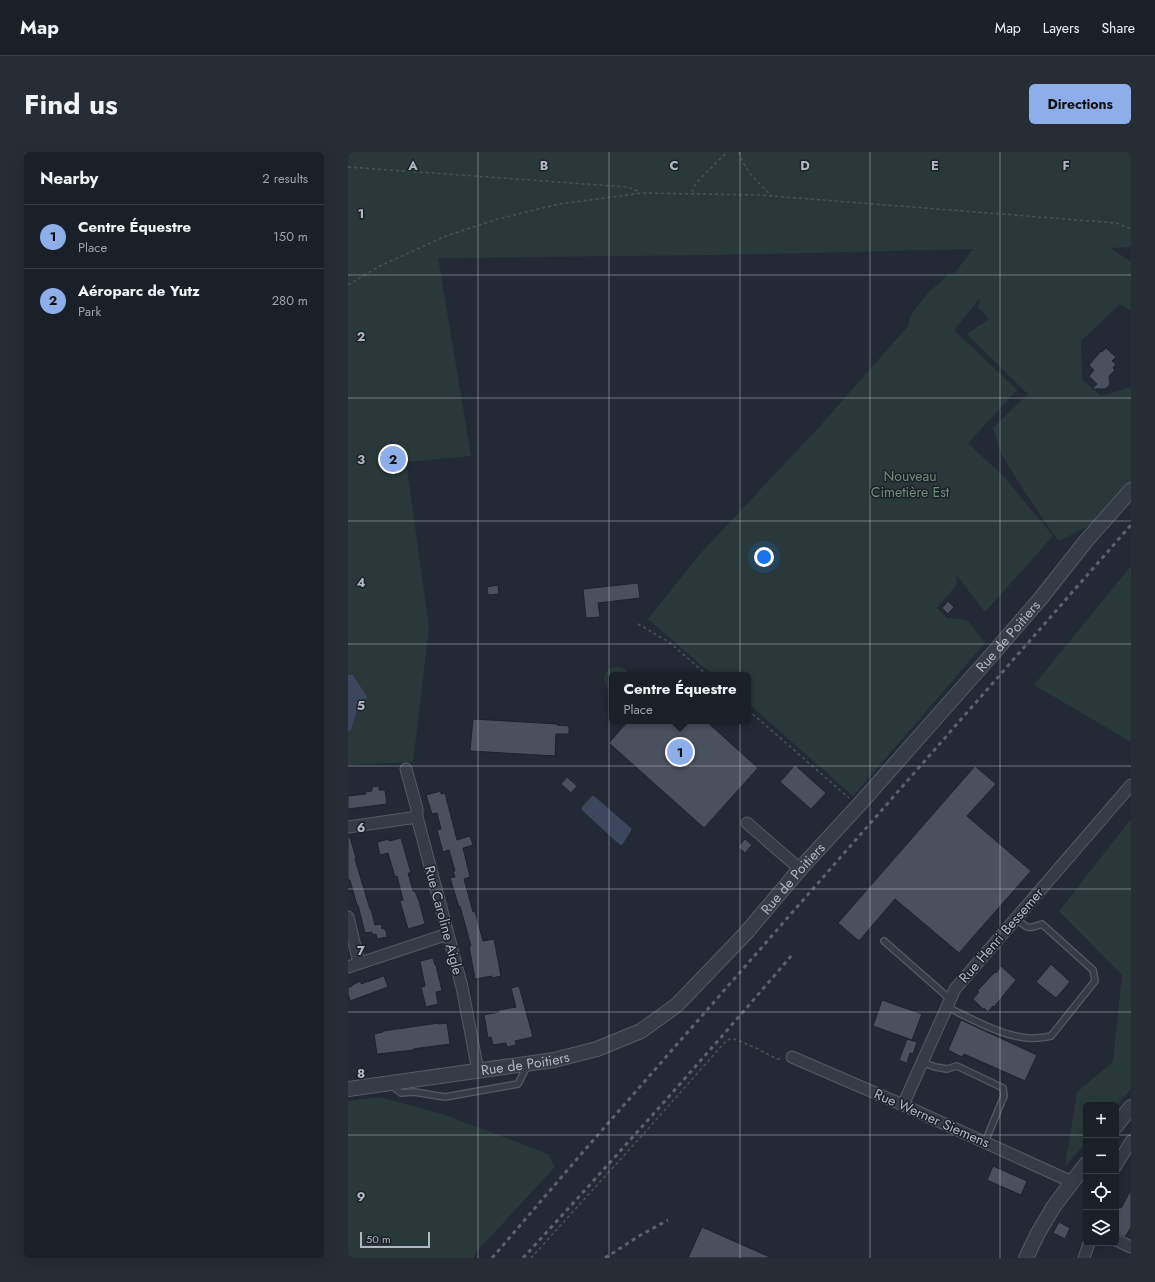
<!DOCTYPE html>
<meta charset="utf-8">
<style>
body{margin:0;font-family:Jost,sans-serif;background:#272d34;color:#f1f3f6}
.controls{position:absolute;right:12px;bottom:12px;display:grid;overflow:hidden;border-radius:6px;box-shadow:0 4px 16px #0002}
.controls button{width:36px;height:36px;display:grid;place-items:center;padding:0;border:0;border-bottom:1px solid #383e45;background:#1a2028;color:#f1f3f6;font:20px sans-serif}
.scale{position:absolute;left:12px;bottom:10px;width:70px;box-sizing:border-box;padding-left:4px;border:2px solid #b1b7c2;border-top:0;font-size:11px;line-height:14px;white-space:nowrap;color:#b1b7c2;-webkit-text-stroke:3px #1c212a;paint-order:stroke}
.you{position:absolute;left:416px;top:405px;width:14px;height:14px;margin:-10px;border:3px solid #fff;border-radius:50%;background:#1a73e8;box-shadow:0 0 0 6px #1a73e833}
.badge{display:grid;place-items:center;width:26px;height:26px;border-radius:50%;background:#8eaeea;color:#111;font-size:13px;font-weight:700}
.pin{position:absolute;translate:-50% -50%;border:2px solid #fff;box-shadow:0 1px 4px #0006}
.popup{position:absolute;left:261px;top:520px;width:142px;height:52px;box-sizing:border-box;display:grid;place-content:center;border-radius:6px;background:#1a2028;filter:drop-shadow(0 1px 3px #0005);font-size:13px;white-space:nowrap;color:#9fa3a8}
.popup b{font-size:15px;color:#f1f3f6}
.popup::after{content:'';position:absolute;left:50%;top:100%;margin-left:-8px;border:8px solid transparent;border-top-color:#1a2028}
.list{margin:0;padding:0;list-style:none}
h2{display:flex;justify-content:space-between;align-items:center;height:52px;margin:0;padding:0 16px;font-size:17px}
h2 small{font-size:13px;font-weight:400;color:#9fa3a8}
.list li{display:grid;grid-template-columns:26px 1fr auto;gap:12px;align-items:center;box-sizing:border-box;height:64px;padding:0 16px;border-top:1px solid #383e45}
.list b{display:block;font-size:15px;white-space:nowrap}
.list p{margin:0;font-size:13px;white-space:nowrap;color:#9fa3a8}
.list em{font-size:13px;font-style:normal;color:#9fa3a8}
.icon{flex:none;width:22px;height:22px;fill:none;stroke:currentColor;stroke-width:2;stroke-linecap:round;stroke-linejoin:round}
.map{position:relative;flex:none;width:783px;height:1106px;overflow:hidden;border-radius:6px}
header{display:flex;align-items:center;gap:24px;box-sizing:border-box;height:56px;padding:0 20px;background:#1a2028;border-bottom:1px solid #383e45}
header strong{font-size:19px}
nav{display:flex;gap:22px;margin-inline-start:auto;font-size:14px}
.intro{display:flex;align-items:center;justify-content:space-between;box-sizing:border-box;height:96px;padding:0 24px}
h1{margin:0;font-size:28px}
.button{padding:10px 18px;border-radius:6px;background:#8eaeea;color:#111;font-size:14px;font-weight:700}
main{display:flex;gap:24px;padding:0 24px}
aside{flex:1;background:#1a2028;border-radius:6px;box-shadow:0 4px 16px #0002}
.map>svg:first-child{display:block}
.green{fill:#29393a}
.water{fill:#3a475c}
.building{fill:#49515e;stroke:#1d232c}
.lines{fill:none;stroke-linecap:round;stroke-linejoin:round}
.service-casing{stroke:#545a63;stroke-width:8}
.minor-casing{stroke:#545a63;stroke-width:13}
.tertiary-casing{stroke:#545a63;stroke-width:16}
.path{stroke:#465557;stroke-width:1.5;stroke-dasharray:3 3;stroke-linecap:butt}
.service{stroke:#363c46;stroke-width:5.5}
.minor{stroke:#363c46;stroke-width:11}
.tertiary{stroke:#363c46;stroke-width:14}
.rail{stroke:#5b626e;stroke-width:3;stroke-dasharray:4 4;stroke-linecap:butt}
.grid{fill:none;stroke:#b1b7c2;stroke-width:1;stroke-opacity:0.55}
.labels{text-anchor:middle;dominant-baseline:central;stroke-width:3;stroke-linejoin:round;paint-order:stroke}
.park-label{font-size:14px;fill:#6b9075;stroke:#1c212a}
.street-label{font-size:14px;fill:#b1b7c2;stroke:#1c212a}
.grid-label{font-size:13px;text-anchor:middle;font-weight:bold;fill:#b1b7c2;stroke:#1c212a;stroke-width:3;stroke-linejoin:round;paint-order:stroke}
</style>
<header>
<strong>Map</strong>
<nav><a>Map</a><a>Layers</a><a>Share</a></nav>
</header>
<div class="intro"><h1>Find us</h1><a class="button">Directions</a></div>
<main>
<aside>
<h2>Nearby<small>2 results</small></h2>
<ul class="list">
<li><span class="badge">1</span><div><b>Centre Équestre</b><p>Place</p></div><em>150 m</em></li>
<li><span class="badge">2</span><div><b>Aéroparc de Yutz</b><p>Park</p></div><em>280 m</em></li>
</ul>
</aside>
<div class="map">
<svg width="783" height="1106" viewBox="0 0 783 1106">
<rect width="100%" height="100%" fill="#232a35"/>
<path class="green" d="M 0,0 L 783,0 L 783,95 L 763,96 L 783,110 L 783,159 L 772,152 L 733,189 L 734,227 L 753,244 L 783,235 L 783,336 L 757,366 L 711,389 L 697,370 L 669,328 L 653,301 L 645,276 L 680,242 L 619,182 L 641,167 L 630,155 L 632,146 L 606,178 L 669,238 L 620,291 L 656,325 L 705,384 L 637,460 L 608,422 L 609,432 L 589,456 L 599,466 L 619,468 L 637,491 L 505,644 L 400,551 L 400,523 L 368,523 L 354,514 L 300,467 L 351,403 L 473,273 L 560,174 L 562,164 L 579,142 L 602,121 L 606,122 L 625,97 L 366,103 L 90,106 L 123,304 L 58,310 L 81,476 L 65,610 L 0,613 Z
M 783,414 L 783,590 L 686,533 Z
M 270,515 L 277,517 L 282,523 L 264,523 L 264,541 C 255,536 253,521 263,516 C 265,515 268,515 270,515 Z
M 783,667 L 783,937 L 768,954 L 768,953 L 738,953 L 738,990 L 717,1015 L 729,940 L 765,910 L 774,823 L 711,759 Z
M 32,945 L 97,963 L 200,1002 L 207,1015 L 129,1099 L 125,1106 L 0,1106 L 0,949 Z"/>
<path class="water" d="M 0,523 L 5,523 L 19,545 L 10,555 L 3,578 L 0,579 Z
M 244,644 L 246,644 L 283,676 L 283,679 L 274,693 L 272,693 L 234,658 L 234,655 Z"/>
<path class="building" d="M 758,196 L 768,205 L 764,209 L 768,212 L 765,216 L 767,218 L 761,224 L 762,231 L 761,234 L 757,237 L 744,237 L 749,232 L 741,224 L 746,218 L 741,213 L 753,199 L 754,200 Z
M 290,431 L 292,446 L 250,451 L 252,465 L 238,466 L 235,437 Z
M 150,433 L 151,442 L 140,443 L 139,435 Z
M 600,449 L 606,455 L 600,462 L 594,456 Z
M 125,567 L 209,572 L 209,573 L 221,574 L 221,582 L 208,582 L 207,604 L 122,599 Z
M 280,569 L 358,569 L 410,616 L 356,676 L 261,591 Z
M 447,613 L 478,641 L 463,657 L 432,630 Z
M 627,614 L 648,632 L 619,664 L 683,719 L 611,801 L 547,747 L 511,789 L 490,771 Z
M 219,625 L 229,634 L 223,641 L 213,632 Z
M 31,634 L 31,638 L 37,638 L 39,652 L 0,657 L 0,644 L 18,642 L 17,640 L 24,639 L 24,635 Z
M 93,639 L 93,642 L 97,641 L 109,688 L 122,684 L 125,693 L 115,696 L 122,725 L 116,727 L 125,760 L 127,759 L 135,789 L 146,787 L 153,824 L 144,826 L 144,824 L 127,827 L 121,794 L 123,794 L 112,754 L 111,755 L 102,726 L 107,725 L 105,719 L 107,719 L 101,698 L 95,700 L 89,678 L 93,677 L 89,661 L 84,662 L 78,643 Z
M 0,685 L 2,685 L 8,706 L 7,707 L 22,757 L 23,757 L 27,773 L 33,772 L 34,777 L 36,776 L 37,778 L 38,778 L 39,785 L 29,787 L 28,782 L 24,783 L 24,780 L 17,781 L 10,753 L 9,753 L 2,728 L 0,728 Z
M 53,686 L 63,721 L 60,721 L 65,739 L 67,739 L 71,749 L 77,772 L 60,777 L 52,749 L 55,748 L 49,724 L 47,725 L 40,701 L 32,703 L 29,690 L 41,687 L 41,689 Z
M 397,687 L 404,693 L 397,701 L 390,695 Z
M 85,806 L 87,813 L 88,813 L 94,839 L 88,840 L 90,852 L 78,855 L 73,835 L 77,834 L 72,809 Z
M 703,812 L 722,830 L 708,846 L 688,830 Z
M 653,814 L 668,828 L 646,855 L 645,854 L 640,860 L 636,856 L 635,857 L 625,847 L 631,840 L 629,839 L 647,820 L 648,821 Z
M 36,824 L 40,835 L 2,849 L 0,842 L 0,836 L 4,834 L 4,833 L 13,829 L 13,832 Z
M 171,834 L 185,885 L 167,889 L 168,893 L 159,895 L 158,891 L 145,893 L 143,885 L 140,886 L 136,863 L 151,860 L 151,858 L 168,855 L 163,836 Z
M 534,848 L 574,862 L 564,888 L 525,874 Z
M 613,868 L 689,903 L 677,929 L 616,902 L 614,905 L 600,898 Z
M 91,871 L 91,872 L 99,871 L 102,892 L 65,897 L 66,898 L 29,902 L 26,882 L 35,880 L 35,879 Z
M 559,887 L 569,890 L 565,902 L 562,901 L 559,911 L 551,908 Z
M 645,1014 L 679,1029 L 673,1043 L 639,1028 Z
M 783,1038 L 783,1075 L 777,1085 L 768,1081 L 768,1054 L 773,1056 Z
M 711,1070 L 722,1076 L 717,1087 L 705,1081 Z
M 354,1075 L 424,1106 L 340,1106 Z"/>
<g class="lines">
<defs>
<path id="service" d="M 536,789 L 602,847
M 599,855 C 624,867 660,888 688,886 C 693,886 698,885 703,884 L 747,829 L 745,818 L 694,772 C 679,778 679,776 668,766
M 574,910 L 587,915 L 599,917 L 609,914 L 655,936 L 656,944 L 637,990
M 43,933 L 53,941 L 66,940 L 97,945 L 170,932 L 179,914"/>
<path id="minor" d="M 58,617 L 69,657 L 69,665 L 114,835 L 130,919
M 399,671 L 452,717
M 0,675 L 69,665
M 0,765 L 11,811
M 0,815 L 100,782
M 444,905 L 555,953 L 724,1030
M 555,953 L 607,837 L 783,633
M 768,1014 L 783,989
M 768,1088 L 783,1095
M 736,1106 L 741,1091"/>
<g id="tertiary">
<path id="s1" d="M 0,937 L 206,908 L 249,897 L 293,879 L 329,853 L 398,781 L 452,717 L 510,654 L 648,498 L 693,446 L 738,389 L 783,338"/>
<path d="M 768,974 L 783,955"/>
<path d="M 678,1106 L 690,1081 L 706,1054 L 738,1012"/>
</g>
</defs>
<use href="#service" class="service-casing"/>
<use href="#minor" class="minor-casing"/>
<use href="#tertiary" class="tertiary-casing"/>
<path class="path" d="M 391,0 C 396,19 411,31 424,44
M 0,15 L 280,35 L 292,40
M 344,40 L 348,31 L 379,0
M 0,133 L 32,114 L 98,84 L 150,67 L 211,52 L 294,41 L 411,43 L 768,71 L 783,77
M 290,472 L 321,490 L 359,523
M 400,558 L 501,646
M 183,1106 L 299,978 L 378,889 L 384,886 L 408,896 L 429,907 L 434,906"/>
<use href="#service" class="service"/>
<use href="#minor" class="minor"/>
<use href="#tertiary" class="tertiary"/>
<path class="rail" d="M 144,1106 L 241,993 L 783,373
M 175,1106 C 266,1007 356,906 444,803
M 257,1106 L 291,1084 L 320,1068"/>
</g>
<path class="grid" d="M 130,0 L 130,1106M 261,0 L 261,1106M 392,0 L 392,1106M 522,0 L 522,1106M 652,0 L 652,1106M 0,123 L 783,123M 0,246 L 783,246M 0,369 L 783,369M 0,492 L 783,492M 0,614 L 783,614M 0,737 L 783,737M 0,860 L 783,860M 0,983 L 738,983M 768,983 L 783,983"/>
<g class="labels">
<g class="park-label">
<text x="562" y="324">Nouveau<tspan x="562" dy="16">Cimetière Est</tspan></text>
</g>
<g class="street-label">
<text stroke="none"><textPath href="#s1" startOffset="840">Rue de Poitiers</textPath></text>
<text stroke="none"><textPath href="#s1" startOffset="516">Rue de Poitiers</textPath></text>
<text transform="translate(96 768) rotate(75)">Rue Caroline Aigle</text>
<text transform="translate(653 783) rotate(-49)">Rue Henri Bessemer</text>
<text stroke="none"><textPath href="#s1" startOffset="179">Rue de Poitiers</textPath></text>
<text transform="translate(584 966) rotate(24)">Rue Werner Siemens</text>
</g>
</g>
<g class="grid-label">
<text x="65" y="18">A</text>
<text x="196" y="18">B</text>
<text x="326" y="18">C</text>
<text x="457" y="18">D</text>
<text x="587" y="18">E</text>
<text x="718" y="18">F</text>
<text x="13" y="66">1</text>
<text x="13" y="189">2</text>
<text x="13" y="312">3</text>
<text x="13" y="435">4</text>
<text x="13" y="558">5</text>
<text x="13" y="680">6</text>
<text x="13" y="803">7</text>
<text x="13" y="926">8</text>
<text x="13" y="1049">9</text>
</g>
</svg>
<div class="controls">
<button>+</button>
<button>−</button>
<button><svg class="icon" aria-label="locate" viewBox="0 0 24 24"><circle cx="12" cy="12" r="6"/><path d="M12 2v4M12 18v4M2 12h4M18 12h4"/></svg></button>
<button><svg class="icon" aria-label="layers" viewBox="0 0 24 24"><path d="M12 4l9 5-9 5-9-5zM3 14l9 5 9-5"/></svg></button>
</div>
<div class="scale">50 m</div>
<div class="you"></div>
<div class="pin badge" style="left:332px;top:600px">1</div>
<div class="popup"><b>Centre Équestre</b>Place</div>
<div class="pin badge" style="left:45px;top:307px">2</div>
</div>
</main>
